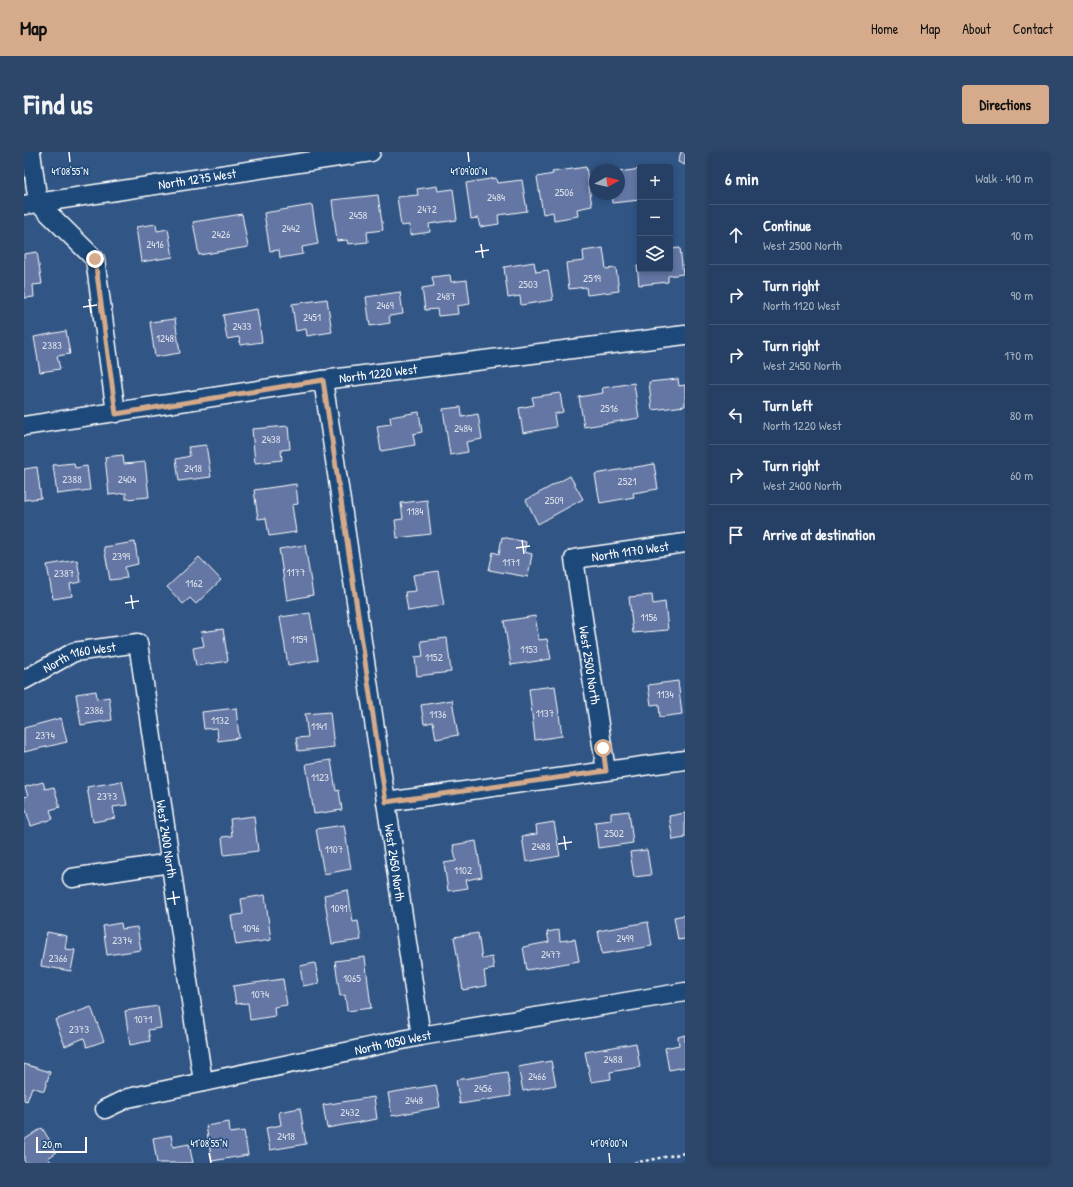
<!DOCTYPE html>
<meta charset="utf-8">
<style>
body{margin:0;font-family:"Patrick Hand",sans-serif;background:#2d476a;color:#f1f3f6}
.controls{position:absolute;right:12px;top:12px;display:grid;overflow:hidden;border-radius:4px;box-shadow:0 2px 6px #0003}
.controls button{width:36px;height:36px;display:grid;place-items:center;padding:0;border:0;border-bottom:1px solid #425978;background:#254064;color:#f1f3f6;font:20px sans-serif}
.compass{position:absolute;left:565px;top:12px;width:36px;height:36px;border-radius:50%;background:#254064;box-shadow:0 2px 6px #0003;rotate:82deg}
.scale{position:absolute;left:12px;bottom:10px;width:51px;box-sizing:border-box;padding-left:4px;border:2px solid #fff;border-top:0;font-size:11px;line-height:14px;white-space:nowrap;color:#fff;-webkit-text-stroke:3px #1f4a7a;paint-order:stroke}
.stop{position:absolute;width:12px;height:12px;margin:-9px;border:3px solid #d6ab8b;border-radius:50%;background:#fff}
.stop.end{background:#d6ab8b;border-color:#fff;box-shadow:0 1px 4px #0008}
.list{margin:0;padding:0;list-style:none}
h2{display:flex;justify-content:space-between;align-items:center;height:52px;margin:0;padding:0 16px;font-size:17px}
h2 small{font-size:13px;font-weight:400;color:#a3afbf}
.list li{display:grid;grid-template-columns:26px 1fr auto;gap:12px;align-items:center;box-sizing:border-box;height:60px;padding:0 16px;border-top:1px solid #425978}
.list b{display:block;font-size:15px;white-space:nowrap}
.list p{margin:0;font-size:13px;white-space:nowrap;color:#a3afbf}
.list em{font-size:13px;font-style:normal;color:#a3afbf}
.icon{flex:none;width:22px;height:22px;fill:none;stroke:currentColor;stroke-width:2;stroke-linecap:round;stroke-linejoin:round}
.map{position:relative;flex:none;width:661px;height:1011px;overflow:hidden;border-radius:4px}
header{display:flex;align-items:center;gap:24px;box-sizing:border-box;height:56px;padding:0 20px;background:#d6ab8b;color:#111}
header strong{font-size:19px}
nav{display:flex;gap:22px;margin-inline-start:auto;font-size:14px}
.intro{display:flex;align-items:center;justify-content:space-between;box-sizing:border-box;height:96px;padding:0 24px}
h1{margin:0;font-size:28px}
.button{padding:10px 18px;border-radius:4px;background:#d6ab8b;color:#111;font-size:14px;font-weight:700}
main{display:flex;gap:24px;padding:0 24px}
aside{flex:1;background:#254064;border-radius:4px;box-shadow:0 2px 6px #0003}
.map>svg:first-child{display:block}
.building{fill:#6376a4;stroke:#fff}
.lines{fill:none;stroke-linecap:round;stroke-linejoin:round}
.minor-casing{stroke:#fff;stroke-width:21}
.path{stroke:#fff;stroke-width:2.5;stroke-dasharray:3 3;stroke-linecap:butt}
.minor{stroke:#1f4a7a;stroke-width:18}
.route{stroke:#d6ab8b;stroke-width:5}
.ticks{fill:none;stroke:#fff;stroke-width:1.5}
.labels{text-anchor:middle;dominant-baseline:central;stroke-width:3;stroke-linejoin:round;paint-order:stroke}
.number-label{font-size:11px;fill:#d8dde8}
.street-label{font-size:13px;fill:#fff;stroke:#1f4a7a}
.ticks-label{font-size:10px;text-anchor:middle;fill:#fff;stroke:#1f4a7a;stroke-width:3;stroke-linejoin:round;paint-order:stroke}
</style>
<header>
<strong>Map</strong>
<nav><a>Home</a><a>Map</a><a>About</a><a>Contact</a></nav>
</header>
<div class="intro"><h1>Find us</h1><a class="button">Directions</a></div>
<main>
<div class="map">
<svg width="661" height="1011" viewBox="0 0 661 1011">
<rect width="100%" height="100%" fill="#315585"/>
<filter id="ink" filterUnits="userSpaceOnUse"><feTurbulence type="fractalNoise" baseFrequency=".025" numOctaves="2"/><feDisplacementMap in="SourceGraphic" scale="8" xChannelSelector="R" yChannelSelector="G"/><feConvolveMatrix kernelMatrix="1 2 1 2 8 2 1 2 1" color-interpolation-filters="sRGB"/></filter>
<g filter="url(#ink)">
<path class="building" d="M 657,0 L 661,0 L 661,13 L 654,10 Z
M 562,15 L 568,54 L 553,57 L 554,64 L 530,68 L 529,60 L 519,62 L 513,25 L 529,22 L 528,20 Z
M 616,17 L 616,48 L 588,51 L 587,42 L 595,42 L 595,20 Z
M 472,26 L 473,31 L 498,28 L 503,59 L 474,63 L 475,72 L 456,75 L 454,66 L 447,67 L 442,31 Z
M 413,34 L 414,39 L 429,37 L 433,68 L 405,72 L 406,80 L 386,83 L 385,73 L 377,74 L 373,45 L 394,43 L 393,37 Z
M 354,43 L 359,78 L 343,80 L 344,90 L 324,92 L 323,88 L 313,89 L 308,48 Z
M 288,53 L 294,92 L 278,95 L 279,102 L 256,106 L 255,98 L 246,99 L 240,61 Z
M 218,62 L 224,95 L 175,103 L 169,70 Z
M 132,72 L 133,79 L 144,77 L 149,105 L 117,110 L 112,75 Z
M 579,96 L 582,117 L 592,116 L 595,139 L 563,143 L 562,135 L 545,137 L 542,111 L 560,109 L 559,99 Z
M 656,96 L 659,122 L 644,124 L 644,130 L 615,133 L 613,113 L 616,113 L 616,117 L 646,117 L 646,97 Z
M 13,100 L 18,132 L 9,133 L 10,145 L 0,146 L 0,102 Z
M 510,110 L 512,120 L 524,118 L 529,148 L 497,153 L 496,144 L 484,146 L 480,115 Z
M 426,123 L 427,130 L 443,128 L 446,152 L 433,154 L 434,162 L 414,164 L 413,157 L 401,158 L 398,136 L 410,134 L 408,125 Z
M 376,140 L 379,162 L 365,164 L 366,171 L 346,174 L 342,145 Z
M 303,147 L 308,180 L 283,184 L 282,177 L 272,179 L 268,152 Z
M 233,157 L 238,190 L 216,193 L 215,185 L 203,187 L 199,163 Z
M 151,167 L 156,201 L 131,205 L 126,170 Z
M 42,179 L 46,202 L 33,204 L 36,217 L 16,220 L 10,185 Z
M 654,227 L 655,234 L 661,233 L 661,254 L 628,258 L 625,230 Z
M 610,231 L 615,266 L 560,275 L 555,245 L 579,241 L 578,236 Z
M 536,241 L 539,260 L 530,262 L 532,275 L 499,281 L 495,256 L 510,253 L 508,245 Z
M 437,255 L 438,265 L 454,262 L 458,287 L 442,290 L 444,300 L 426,303 L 419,257 Z
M 395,260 L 398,280 L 389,282 L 391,293 L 357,299 L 353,274 L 367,272 L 366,265 Z
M 264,274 L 266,297 L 257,298 L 258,308 L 231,311 L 228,277 Z
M 182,293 L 187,325 L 155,329 L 152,307 L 166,304 L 164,295 Z
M 99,303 L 100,312 L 121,310 L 125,345 L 102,347 L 102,341 L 85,343 L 81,305 Z
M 50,311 L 51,316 L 63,314 L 66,338 L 33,342 L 29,313 Z
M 630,312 L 634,337 L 609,341 L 610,345 L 576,351 L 571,322 Z
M 13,315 L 17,346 L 0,348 L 0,317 Z
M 546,324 L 559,347 L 514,372 L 502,348 Z
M 272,332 L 274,352 L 268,353 L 272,380 L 245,384 L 242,366 L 234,367 L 230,338 Z
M 403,348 L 407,382 L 373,386 L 371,368 L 379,367 L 377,351 Z
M 478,385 L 502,390 L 500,400 L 508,402 L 504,425 L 465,418 L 469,400 L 475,402 Z
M 111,390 L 114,412 L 101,415 L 103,426 L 86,428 L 80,395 Z
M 281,393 L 289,443 L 263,448 L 255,397 Z
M 175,405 L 197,428 L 172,452 L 166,446 L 159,452 L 143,435 Z
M 53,408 L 57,430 L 46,432 L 48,444 L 29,447 L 23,413 Z
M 414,419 L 420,453 L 384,459 L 381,440 L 392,439 L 389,423 Z
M 628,443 L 629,452 L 641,450 L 644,478 L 609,481 L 605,445 Z
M 286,461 L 294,508 L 264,513 L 256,465 Z
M 511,464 L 515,488 L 523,487 L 527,507 L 487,513 L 480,469 Z
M 199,477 L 204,509 L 172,514 L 169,496 L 180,494 L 177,480 Z
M 423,486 L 427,520 L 393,524 L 391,505 L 399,504 L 397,489 Z
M 654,529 L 658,562 L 636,565 L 635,552 L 627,553 L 624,533 Z
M 531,534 L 538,584 L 511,588 L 505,537 Z
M 72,539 L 73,547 L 85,545 L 88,568 L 57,573 L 52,542 Z
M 428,548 L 434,583 L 412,587 L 409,570 L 400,572 L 397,553 Z
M 212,556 L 215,586 L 194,589 L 193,576 L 180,577 L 178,560 Z
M 306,560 L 310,595 L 274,599 L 272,586 L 284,585 L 281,562 Z
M 37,566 L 43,590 L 0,600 L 0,576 Z
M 307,608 L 312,639 L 315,638 L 318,658 L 290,662 L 282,612 Z
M 98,629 L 103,653 L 89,655 L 91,666 L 69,670 L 63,635 Z
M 19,630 L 21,637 L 30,635 L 36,655 L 26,658 L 29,667 L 7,674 L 0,652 L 0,645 L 4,644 L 1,635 Z
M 605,659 L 609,691 L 574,696 L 571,670 L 587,668 L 587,661 Z
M 661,661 L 661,686 L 649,688 L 645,664 Z
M 230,664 L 234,699 L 200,703 L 198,685 L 208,684 L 206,667 Z
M 530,670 L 536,704 L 502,710 L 498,684 L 513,682 L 512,673 Z
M 320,673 L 327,717 L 300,722 L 292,677 Z
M 452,689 L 458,725 L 442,728 L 444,736 L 424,739 L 420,711 L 432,709 L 429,693 Z
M 623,698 L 627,723 L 610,725 L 606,700 Z
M 324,738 L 329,770 L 334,769 L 337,788 L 308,792 L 300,743 Z
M 241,743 L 247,788 L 212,793 L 207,764 L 219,762 L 217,747 Z
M 661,763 L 661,787 L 654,788 L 650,765 Z
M 624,770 L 628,794 L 578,802 L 574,779 Z
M 97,771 L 98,777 L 113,775 L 117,798 L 83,803 L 79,774 Z
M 535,778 L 536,789 L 551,787 L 555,809 L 503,818 L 499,795 L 525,790 L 523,780 Z
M 23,780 L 43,784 L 41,797 L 51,798 L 47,819 L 17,814 Z
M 454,781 L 458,807 L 468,805 L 470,817 L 460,819 L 462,834 L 439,838 L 430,785 Z
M 341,805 L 347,856 L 323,859 L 321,843 L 316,844 L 311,809 Z
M 291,811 L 295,831 L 279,834 L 276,814 Z
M 259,827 L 263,853 L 250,855 L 251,864 L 226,868 L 224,851 L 212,852 L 209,834 Z
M 134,854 L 137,876 L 124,878 L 126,889 L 106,893 L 101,859 Z
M 67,855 L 80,889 L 63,895 L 60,886 L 41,894 L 31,868 Z
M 661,883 L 661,915 L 645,918 L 641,896 L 655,893 L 654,885 Z
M 612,891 L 616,915 L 586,920 L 587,927 L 567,930 L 561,900 Z
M 527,909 L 532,933 L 499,939 L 494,915 Z
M 0,912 L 26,920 L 20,939 L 8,935 L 3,949 L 0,948 Z
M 483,920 L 487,944 L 436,952 L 432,928 Z
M 412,933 L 416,955 L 368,964 L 364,941 Z
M 350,945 L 353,967 L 303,976 L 299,953 Z
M 276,956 L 282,992 L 246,998 L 242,976 L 257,973 L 255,960 Z
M 205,970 L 206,981 L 220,979 L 224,1003 L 188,1009 L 182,974 Z
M 18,976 L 33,1000 L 24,1006 L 28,1011 L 0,1011 L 0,988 Z
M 147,983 L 149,995 L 165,992 L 169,1011 L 133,1011 L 129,986 Z"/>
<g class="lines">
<defs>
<g id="minor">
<path d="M 7,0 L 14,51 L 71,107 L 92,261"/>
<path id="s1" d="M 0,53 L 347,0"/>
<path id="s2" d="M 299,228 L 397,884"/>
<path id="s3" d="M 0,274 L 299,228 L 661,183"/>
<path id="s4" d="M 0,528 L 50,500 L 114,491 L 179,930"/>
<path id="s5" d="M 582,619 L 550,407 L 661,391"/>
<path d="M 362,650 L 661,608"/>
<path d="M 48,726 L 146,711"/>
<path id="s6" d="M 81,957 L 104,946 L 397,884 L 661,840"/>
</g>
</defs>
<use href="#minor" class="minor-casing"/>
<path class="path" d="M 610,1011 L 661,1001"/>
<use href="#minor" class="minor"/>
</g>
</g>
<g class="lines" filter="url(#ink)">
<path class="route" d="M 71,107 L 92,262 L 299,228 L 362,650 L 582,619 L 579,596"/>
</g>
<path class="ticks" d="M 45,0 L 46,10M 444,0 L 445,10M 457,92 L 459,106M 451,100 L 465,98M 65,147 L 67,161M 59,155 L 73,153M 498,388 L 500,402M 492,396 L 506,394M 107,443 L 109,457M 101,451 L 115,449M 540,684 L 542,698M 534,692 L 548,690M 149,739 L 151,753M 143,747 L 156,745M 185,1001 L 187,1011M 585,1001 L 586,1011"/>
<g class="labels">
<g class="number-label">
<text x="540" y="40">2506</text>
<text x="472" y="45">2484</text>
<text x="403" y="57">2472</text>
<text x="334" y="63">2458</text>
<text x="267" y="76">2442</text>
<text x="197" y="82">2426</text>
<text x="131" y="92">2416</text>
<text x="568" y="126">2519</text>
<text x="504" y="132">2503</text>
<text x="422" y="144">2487</text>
<text x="361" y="153">2469</text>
<text x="288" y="165">2451</text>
<text x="218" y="174">2433</text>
<text x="141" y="186">1248</text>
<text x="28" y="193">2383</text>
<text x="585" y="256">2516</text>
<text x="439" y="276">2484</text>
<text x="247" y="287">2438</text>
<text x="169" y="316">2418</text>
<text x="48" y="327">2388</text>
<text x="103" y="327">2404</text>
<text x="603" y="329">2521</text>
<text x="530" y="348">2509</text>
<text x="391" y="359">1184</text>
<text x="97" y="404">2399</text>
<text x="487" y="410">1171</text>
<text x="272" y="420">1177</text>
<text x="40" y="421">2387</text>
<text x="170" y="431">1162</text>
<text x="625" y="465">1156</text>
<text x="275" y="487">1159</text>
<text x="505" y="497">1153</text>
<text x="410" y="505">1152</text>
<text x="641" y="542">1134</text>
<text x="70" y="558">2386</text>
<text x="521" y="561">1137</text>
<text x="414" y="562">1136</text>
<text x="196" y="568">1132</text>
<text x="295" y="574">1141</text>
<text x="21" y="583">2374</text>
<text x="296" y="625">1123</text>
<text x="83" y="644">2373</text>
<text x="590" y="681">2502</text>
<text x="517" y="694">2488</text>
<text x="310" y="697">1107</text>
<text x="439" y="718">1102</text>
<text x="315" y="756">1091</text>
<text x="227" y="776">1096</text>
<text x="601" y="786">2499</text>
<text x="98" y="788">2374</text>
<text x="527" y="802">2477</text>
<text x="34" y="806">2366</text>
<text x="328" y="826">1065</text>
<text x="236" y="842">1074</text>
<text x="119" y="867">1071</text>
<text x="55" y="877">2373</text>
<text x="589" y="907">2488</text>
<text x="513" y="924">2466</text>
<text x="459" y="936">2456</text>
<text x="390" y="948">2448</text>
<text x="326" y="960">2432</text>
<text x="262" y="984">2418</text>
</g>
<g class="street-label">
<text stroke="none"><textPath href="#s1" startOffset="175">North 1275 West</textPath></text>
<text stroke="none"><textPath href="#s3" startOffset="358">North 1220 West</textPath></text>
<text stroke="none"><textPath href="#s5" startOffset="271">North 1170 West</textPath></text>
<text stroke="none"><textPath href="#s4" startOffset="61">North 1160 West</textPath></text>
<text transform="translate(566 513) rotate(81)">West 2500 North</text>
<text stroke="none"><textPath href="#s4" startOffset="320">West 2400 North</textPath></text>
<text stroke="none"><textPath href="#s2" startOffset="488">West 2450 North</textPath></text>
<text stroke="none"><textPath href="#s6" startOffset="296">North 1050 West</textPath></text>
</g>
</g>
<g class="ticks-label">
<text x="46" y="23">41°08'55"N</text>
<text x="445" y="23">41°09'00"N</text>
<text x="185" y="995">41°08'55"N</text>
<text x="585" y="995">41°09'00"N</text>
</g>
</svg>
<div class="controls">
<button>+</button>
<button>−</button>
<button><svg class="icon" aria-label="layers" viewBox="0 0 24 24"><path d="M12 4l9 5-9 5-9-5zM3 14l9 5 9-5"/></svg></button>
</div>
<svg class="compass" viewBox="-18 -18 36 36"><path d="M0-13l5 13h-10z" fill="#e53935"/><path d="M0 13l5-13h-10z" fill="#a3afbf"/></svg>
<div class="scale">20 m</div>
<div class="stop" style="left:579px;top:596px"></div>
<div class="stop end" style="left:71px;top:107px"></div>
</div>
<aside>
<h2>6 min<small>Walk · 410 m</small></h2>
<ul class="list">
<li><svg class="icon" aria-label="ahead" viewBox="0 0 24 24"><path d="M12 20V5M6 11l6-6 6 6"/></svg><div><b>Continue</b><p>West 2500 North</p></div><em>10 m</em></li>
<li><svg class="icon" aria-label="right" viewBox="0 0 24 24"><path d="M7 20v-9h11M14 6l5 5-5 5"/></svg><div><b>Turn right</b><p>North 1120 West</p></div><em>90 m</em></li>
<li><svg class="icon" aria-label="right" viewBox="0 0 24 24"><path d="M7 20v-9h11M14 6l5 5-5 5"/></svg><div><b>Turn right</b><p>West 2450 North</p></div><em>170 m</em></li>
<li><svg class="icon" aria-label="left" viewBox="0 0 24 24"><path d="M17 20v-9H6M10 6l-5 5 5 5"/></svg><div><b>Turn left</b><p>North 1220 West</p></div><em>80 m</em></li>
<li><svg class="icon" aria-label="right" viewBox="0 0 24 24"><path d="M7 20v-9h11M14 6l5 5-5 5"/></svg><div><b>Turn right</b><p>West 2400 North</p></div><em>60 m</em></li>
<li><svg class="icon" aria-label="arrive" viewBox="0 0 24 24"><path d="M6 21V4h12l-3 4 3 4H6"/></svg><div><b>Arrive at destination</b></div></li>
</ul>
</aside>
</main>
